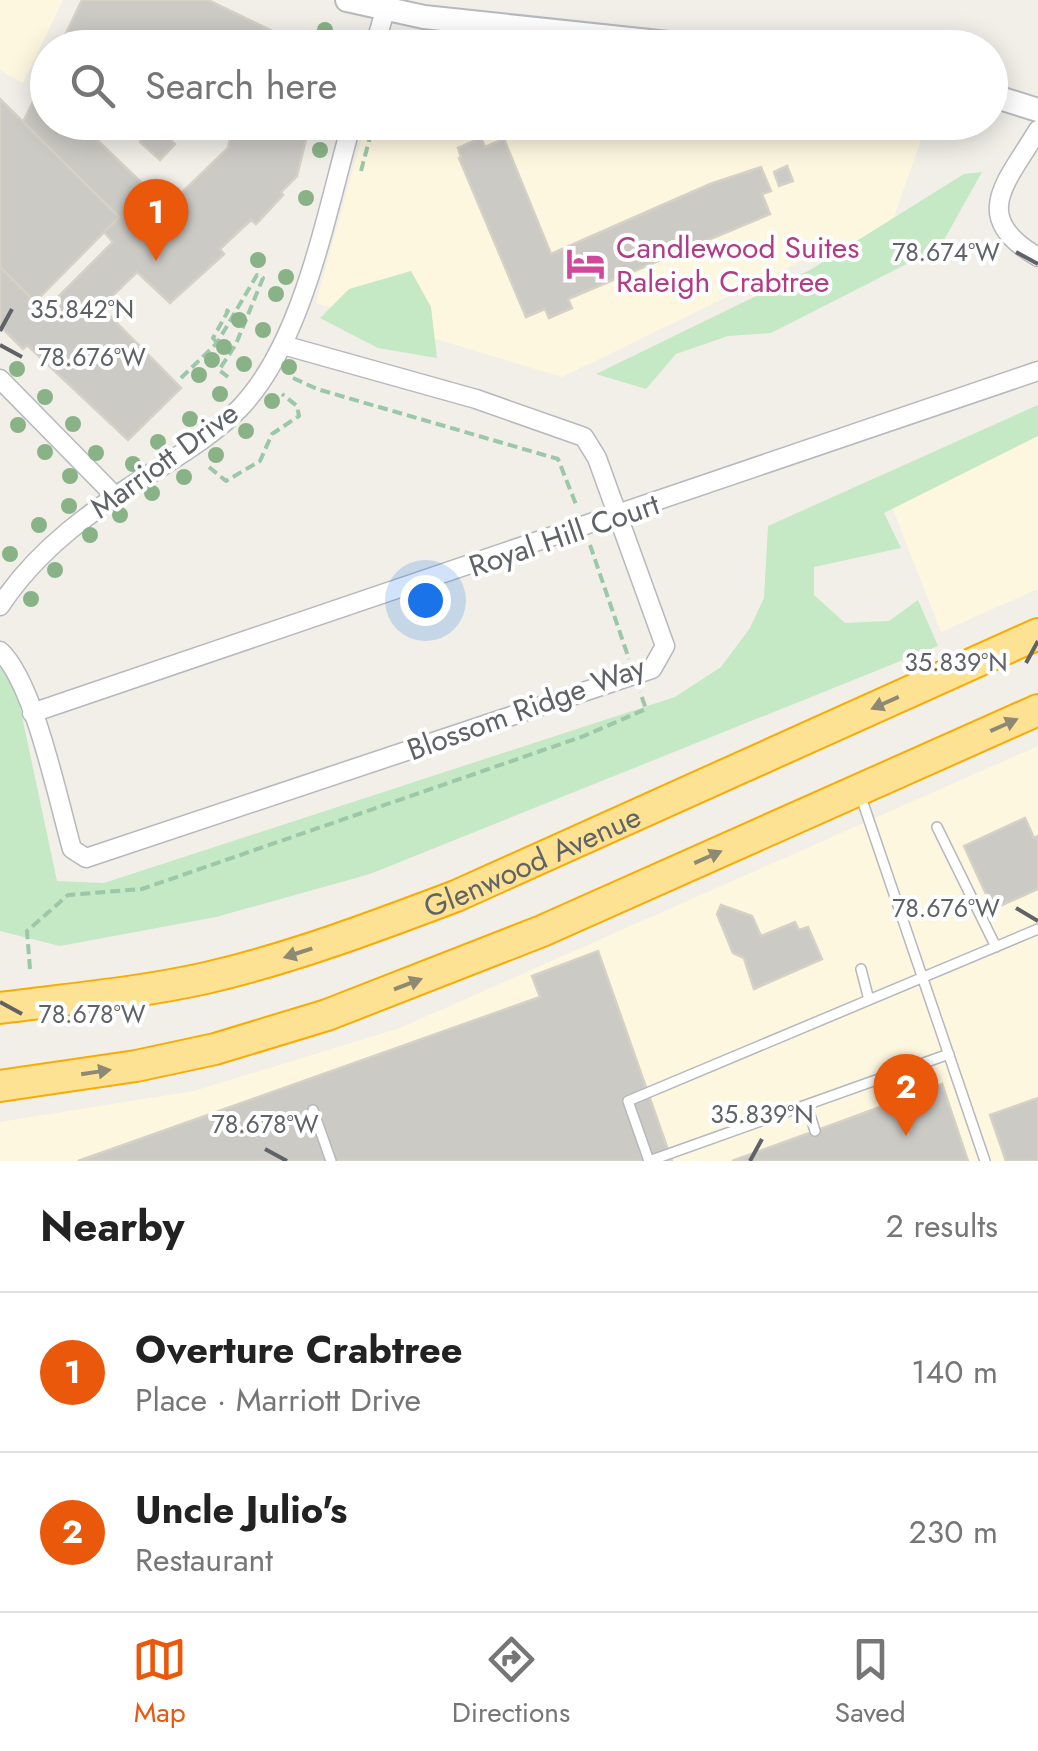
<!DOCTYPE html>
<meta charset="utf-8">
<style>
body{margin:0;font-family:Jost,sans-serif;background:#f6f6f6;color:#222}
.you{position:absolute;left:425px;top:600px;width:35px;height:35px;margin:-25px;border:8px solid #fff;border-radius:50%;background:#1a73e8;box-shadow:0 0 0 15px #1a73e833}
.badge{display:grid;place-items:center;width:65px;height:65px;border-radius:50%;background:#ea580c;color:#fff;font-size:32px;font-weight:700}
.pin{position:absolute;translate:-50% -82px;filter:drop-shadow(0 2px 5px #0008)}
.pin::after{content:'';position:absolute;top:52px;width:35px;height:30px;background:inherit;clip-path:polygon(0 0,100% 0,50% 100%)}
.list{margin:0;padding:0;list-style:none}
h2{display:flex;justify-content:space-between;align-items:center;height:130px;margin:0;padding:0 40px;font-size:42px}
h2 small{font-size:32px;font-weight:400;color:#767676}
.list li{display:grid;grid-template-columns:65px 1fr auto;gap:30px;align-items:center;box-sizing:border-box;height:160px;padding:0 40px;border-top:2px solid #e0e0e0}
.list b{display:block;font-size:38px;white-space:nowrap}
.list p{margin:0;font-size:32px;white-space:nowrap;color:#767676}
.list em{font-size:32px;font-style:normal;color:#767676}
.icon{flex:none;width:55px;height:55px;fill:none;stroke:currentColor;stroke-width:2;stroke-linecap:round;stroke-linejoin:round}
.map{position:relative;flex:none;width:1038px;height:1161px;overflow:hidden}
.search{position:absolute;background:#fff;box-shadow:0 5px 25px #0003;left:30px;right:30px;top:30px;height:110px;display:flex;align-items:center;gap:25px;box-sizing:border-box;padding:0 35px;border-radius:55px;color:#767676;font-size:38px}
.sheet{height:450px;background:#fff}
nav{display:flex;justify-content:space-around;align-items:center;box-sizing:border-box;height:140px;border-top:2px solid #e0e0e0;background:#fff;font-size:28px;color:#767676}
nav a{display:grid;justify-items:center;gap:5px}
nav .on{color:#ea580c}
.map>svg:first-child{display:block}
.commercial{fill:#fef7e0}
.green{fill:#c5e8c5}
.building{fill:#cccac5;stroke:#d6d1c6;stroke-width:2.5}
.lines{fill:none;stroke-linecap:round;stroke-linejoin:round}
.lane-casing{stroke:#b5b8bc;stroke-width:12}
.street-casing{stroke:#b5b8bc;stroke-width:21}
.secondary-casing{stroke:#b6babf;stroke-width:26}
.highway-casing{stroke:#f9ab00;stroke-width:34}
.path{stroke:#9cc7a9;stroke-width:4;stroke-dasharray:10 5;stroke-linecap:butt}
.lane{stroke:#fff;stroke-width:9}
.street{stroke:#fff;stroke-width:18}
.secondary{stroke:#fff;stroke-width:22}
.highway{stroke:#fde293;stroke-width:30}
.tree{fill:#89b387}
.oneway{fill:#8e8975}
.ticks{fill:none;stroke:#5f6368;stroke-width:4}
.labels{text-anchor:middle;dominant-baseline:central;stroke-width:8;stroke-linejoin:round;paint-order:stroke}
.hotel-label{font-size:30px;fill:#b23c85;stroke:#fff;text-anchor:start}
.street-label{font-size:30px;fill:#5f6368;stroke:#fff}
.ticks-label{font-size:25px;text-anchor:middle;fill:#5f6368;stroke:#fff;stroke-width:8;stroke-linejoin:round;paint-order:stroke}
</style>
<div class="map">
<svg width="1038" height="1161" viewBox="0 0 1038 1161">
<rect width="100%" height="100%" fill="#f1efe8"/>
<path class="commercial" d="M 0,0 L 63,0 L 23,83 L 0,70 Z
M 366,123 L 927,123 L 876,268 L 822,251 L 562,377 L 316,303 Z
M 1038,435 L 1038,589 L 941,632 L 887,494 Z
M 1038,746 L 1038,1161 L 0,1161 L 0,1122 L 194,1091 L 400,1028 Z"/>
<path class="green" d="M 982,172 L 940,247 L 771,333 L 728,336 L 676,354 L 646,389 L 596,374 L 810,270 L 964,174 Z
M 411,271 L 431,307 L 437,358 L 378,348 L 320,318 L 349,289 Z
M 1038,405 L 1038,436 L 884,513 L 901,548 L 814,567 L 814,595 L 845,623 L 889,621 L 918,600 L 938,646 L 370,874 L 216,917 L 60,946 L 0,931 L 0,669 L 6,661 L 13,674 L 57,881 L 104,883 L 675,697 L 721,667 L 750,628 L 764,598 L 768,526 Z"/>
<path class="building" d="M 82,0 L 208,0 L 297,43 L 299,39 L 335,45 L 334,48 L 59,48 Z
M 48,71 L 48,122 L 103,122 L 95,138 L 167,207 L 228,148 L 234,122 L 308,122 L 309,127 L 297,176 L 281,192 L 283,195 L 256,224 L 251,220 L 220,249 L 224,254 L 170,303 L 137,272 L 101,307 L 181,388 L 128,440 L 27,345 L 23,349 L 0,326 L 0,267 L 44,311 L 113,242 L 104,232 L 119,217 L 23,122 Z
M 0,99 L 119,217 L 35,302 L 0,267 Z
M 155,126 L 175,144 L 160,160 L 140,142 Z
M 481,138 L 485,147 L 504,139 L 551,254 L 710,184 L 761,167 L 771,191 L 762,194 L 770,214 L 568,299 L 572,308 L 549,318 L 545,309 L 526,317 L 459,158 L 461,157 L 458,148 Z
M 787,166 L 793,181 L 779,186 L 774,172 Z
M 1025,818 L 1034,838 L 1038,836 L 1038,889 L 993,909 L 964,846 Z
M 721,905 L 752,916 L 761,936 L 795,922 L 799,930 L 808,927 L 822,959 L 754,989 L 744,958 L 733,953 L 717,914 Z
M 598,951 L 672,1161 L 78,1161 L 540,997 L 532,976 Z
M 942,1084 L 968,1161 L 732,1161 L 815,1131 Z
M 1038,1098 L 1038,1161 L 1006,1161 L 990,1115 Z"/>
<g class="lines">
<defs>
<path id="lane" d="M 860,794 L 985,1161
M 937,827 L 996,947
M 861,969 L 869,1000
M 949,1054 L 649,1161 L 628,1101 L 1038,929
M 807,1105 L 815,1131
M 313,1110 L 331,1161"/>
<path id="street" d="M 374,48 L 385,11
M 1038,130 C 1007,182 968,217 1038,257
M 0,379 L 115,496
M 0,606 C 39,547 94,509 153,472 C 183,453 214,434 239,409 C 304,342 326,212 352,122
M 0,651 C 34,682 58,800 72,849 L 86,858 L 652,669 L 665,646 L 597,458 L 584,437 L 476,399 L 283,345
M 32,713 L 1038,371"/>
<path id="secondary" d="M 347,0 L 424,17 L 715,48
M 990,95 L 1038,110"/>
<g id="highway">
<path id="s1" d="M 0,1008 C 69,999 139,993 206,978 C 292,958 374,927 456,896 L 1038,634"/>
<path d="M 0,1086 L 136,1066 L 215,1049 L 327,1015 L 542,931 L 1038,710"/>
</g>
</defs>
<use href="#lane" class="lane-casing"/>
<use href="#street" class="street-casing"/>
<use href="#secondary" class="secondary-casing"/>
<use href="#highway" class="highway-casing"/>
<path class="path" d="M 361,171 L 374,122
M 217,343 L 213,338 L 228,311 L 224,309
M 181,378 L 217,343 L 257,275 L 263,278 L 236,344 L 219,370 L 228,377
M 293,378 L 317,389 L 558,459 L 577,507
M 209,467 L 226,481 L 260,461 L 272,434 L 299,416 L 297,406 L 282,394
M 590,545 L 629,659
M 30,969 L 27,931 L 68,895 L 142,889 L 584,736 L 646,709 L 640,692"/>
<use href="#lane" class="lane"/>
<use href="#street" class="street"/>
<use href="#secondary" class="secondary"/>
<use href="#highway" class="highway"/>
</g>
<g class="tree">
<circle cx="325" cy="30" r="8"/>
<circle cx="320" cy="150" r="8"/>
<circle cx="306" cy="198" r="8"/>
<circle cx="258" cy="260" r="8"/>
<circle cx="286" cy="277" r="8"/>
<circle cx="276" cy="294" r="8"/>
<circle cx="239" cy="320" r="8"/>
<circle cx="263" cy="330" r="8"/>
<circle cx="224" cy="347" r="8"/>
<circle cx="212" cy="360" r="8"/>
<circle cx="244" cy="364" r="8"/>
<circle cx="289" cy="367" r="8"/>
<circle cx="17" cy="369" r="8"/>
<circle cx="199" cy="375" r="8"/>
<circle cx="220" cy="394" r="8"/>
<circle cx="45" cy="397" r="8"/>
<circle cx="272" cy="401" r="8"/>
<circle cx="190" cy="419" r="8"/>
<circle cx="73" cy="424" r="8"/>
<circle cx="18" cy="425" r="8"/>
<circle cx="246" cy="431" r="8"/>
<circle cx="158" cy="442" r="8"/>
<circle cx="45" cy="452" r="8"/>
<circle cx="96" cy="453" r="8"/>
<circle cx="216" cy="455" r="8"/>
<circle cx="133" cy="464" r="8"/>
<circle cx="70" cy="476" r="8"/>
<circle cx="184" cy="477" r="8"/>
<circle cx="152" cy="493" r="8"/>
<circle cx="69" cy="506" r="8"/>
<circle cx="120" cy="515" r="8"/>
<circle cx="39" cy="525" r="8"/>
<circle cx="90" cy="535" r="8"/>
<circle cx="10" cy="554" r="8"/>
<circle cx="55" cy="570" r="8"/>
<circle cx="31" cy="599" r="8"/>
</g>
<defs><path id="oneway-solid" d="M-6-.8H1V-3.2L6.5 0L1 3.2V.8H-6Z" transform="scale(2.5)"/></defs>
<g class="oneway">
<use href="#oneway-solid" transform="translate(885 703) rotate(156)"/>
<use href="#oneway-solid" transform="translate(1004 725) rotate(-24)"/>
<use href="#oneway-solid" transform="translate(708 857) rotate(-24)"/>
<use href="#oneway-solid" transform="translate(298 953) rotate(162)"/>
<use href="#oneway-solid" transform="translate(408 984) rotate(-21)"/>
<use href="#oneway-solid" transform="translate(96 1072) rotate(-9)"/>
</g>
<path class="ticks" d="M 1016,252 L 1038,264M 0,331 L 12,309M 0,345 L 22,357M 1026,663 L 1038,641M 1016,908 L 1038,921M 0,1002 L 22,1014M 265,1149 L 287,1161M 750,1161 L 762,1139"/>
<defs>
<symbol id="hotel-bare" viewBox="-9 -9 18 18"><path d="M-6-4.5h1.5V1H6V5H4.5V3h-9V5H-6ZM-4 0a1.8 1.8 0 1 1 3.6 0ZM.5 0V-2.5h3Q6-2.5 6 0Z" fill="#d1479c" stroke="#fff" stroke-width="2.5" paint-order="stroke"/></symbol>
</defs>
<g fill-rule="evenodd">
<use href="#hotel-bare" x="558" y="236" width="55" height="55"/>
</g>
<g class="labels">
<g class="hotel-label">
<text x="616" y="247">Candlewood Suites<tspan x="616" dy="34">Raleigh Crabtree</tspan></text>
</g>
<g class="street-label">
<text transform="translate(164 460) rotate(-36)">Marriott Drive</text>
<text transform="translate(564 535) rotate(-19)">Royal Hill Court</text>
<text transform="translate(526 708) rotate(-20)">Blossom Ridge Way</text>
<text stroke="none"><textPath href="#s1" startOffset="555">Glenwood Avenue</textPath></text>
</g>
</g>
<g class="ticks-label">
<text x="946" y="261">78.674°W</text>
<text x="82" y="318">35.842°N</text>
<text x="92" y="366">78.676°W</text>
<text x="956" y="671">35.839°N</text>
<text x="946" y="917">78.676°W</text>
<text x="92" y="1023">78.678°W</text>
<text x="762" y="1123">35.839°N</text>
<text x="265" y="1133">78.678°W</text>
</g>
</svg>
<div class="you"></div>
<div class="pin badge" style="left:156px;top:261px">1</div>
<div class="pin badge" style="left:906px;top:1136px">2</div>
<div class="search"><svg class="icon" aria-label="search" viewBox="0 0 24 24"><circle cx="10" cy="10" r="6"/><path d="M15 15l6 6"/></svg>Search here</div>
</div>
<section class="sheet">
<h2>Nearby<small>2 results</small></h2>
<ul class="list">
<li><span class="badge">1</span><div><b>Overture Crabtree</b><p>Place · Marriott Drive</p></div><em>140 m</em></li>
<li><span class="badge">2</span><div><b>Uncle Julio's</b><p>Restaurant</p></div><em>230 m</em></li>
</ul>
</section>
<nav>
<a class="on"><svg class="icon" aria-label="map" viewBox="0 0 24 24"><path d="M3 6l6-2 6 2 6-2v14l-6 2-6-2-6 2zM9 4v14M15 6v14"/></svg>Map</a>
<a><svg class="icon" aria-label="directions" viewBox="0 0 24 24"><path d="M12 3l9 9-9 9-9-9zM9 14v-3h6M13 9l2 2-2 2"/></svg>Directions</a>
<a><svg class="icon" aria-label="saved" viewBox="0 0 24 24"><path d="M7 4h10v16l-5-4-5 4z"/></svg>Saved</a>
</nav>
